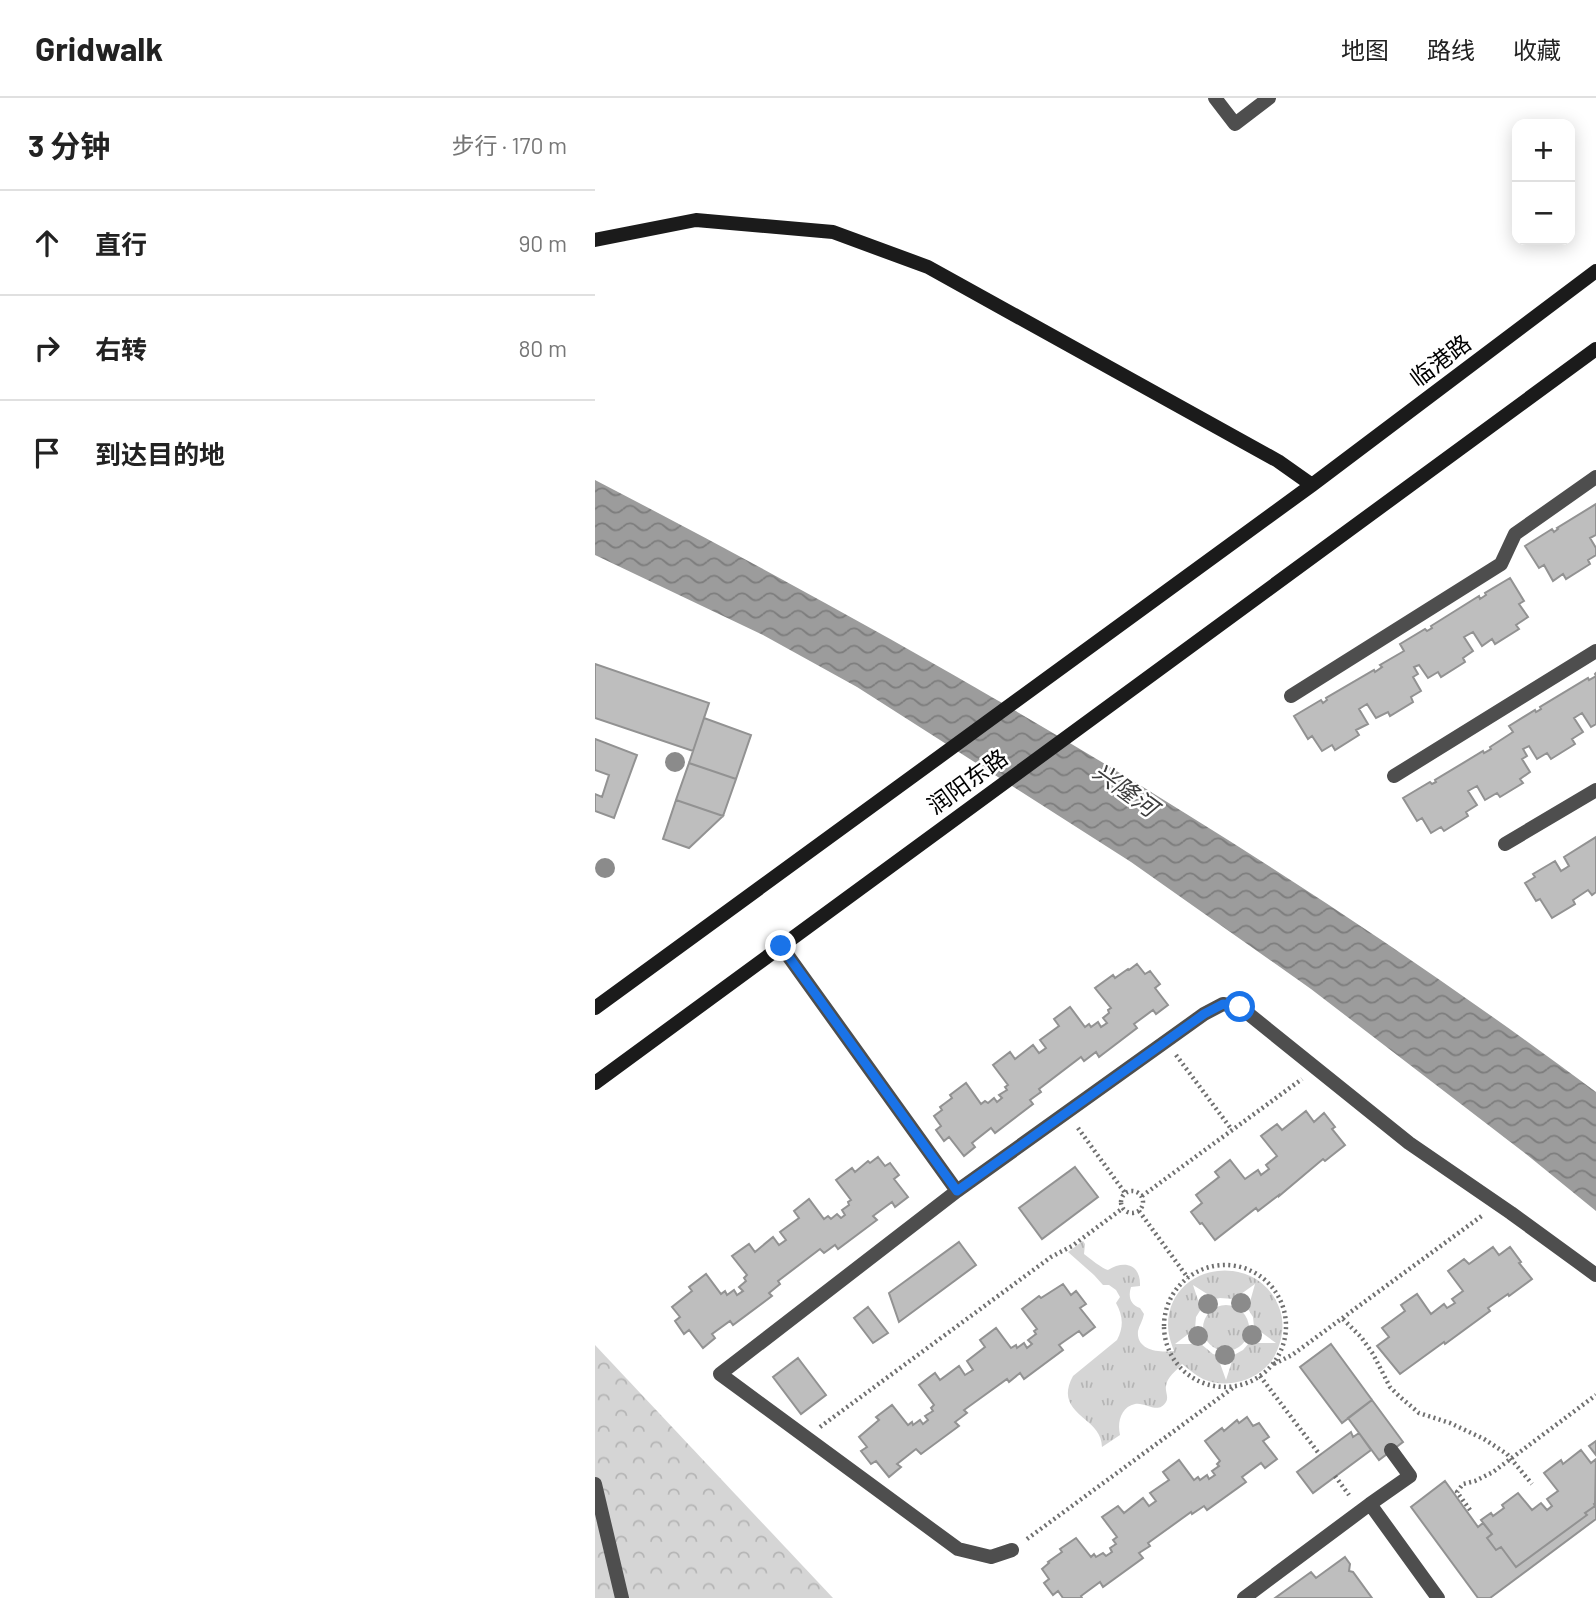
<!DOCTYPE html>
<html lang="zh">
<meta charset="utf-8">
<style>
body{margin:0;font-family:Barlow,"Noto Sans SC",sans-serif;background:#f2f2f2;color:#222}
.controls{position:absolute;right:21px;top:21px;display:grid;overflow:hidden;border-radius:14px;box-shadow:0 4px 18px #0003}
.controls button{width:63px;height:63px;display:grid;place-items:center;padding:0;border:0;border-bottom:2px solid #e0e0e0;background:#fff;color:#222;font:35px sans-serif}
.stop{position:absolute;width:21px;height:21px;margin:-16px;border:5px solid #1a73e8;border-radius:50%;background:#fff}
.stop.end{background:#1a73e8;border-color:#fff;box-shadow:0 2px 7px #0008}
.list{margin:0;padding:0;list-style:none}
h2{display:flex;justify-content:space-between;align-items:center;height:91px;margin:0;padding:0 28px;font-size:30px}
h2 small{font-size:23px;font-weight:400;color:#767676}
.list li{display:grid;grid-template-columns:46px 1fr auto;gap:21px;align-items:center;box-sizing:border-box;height:105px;padding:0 28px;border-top:2px solid #e0e0e0}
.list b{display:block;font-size:26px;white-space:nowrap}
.list em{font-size:23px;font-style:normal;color:#767676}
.icon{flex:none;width:38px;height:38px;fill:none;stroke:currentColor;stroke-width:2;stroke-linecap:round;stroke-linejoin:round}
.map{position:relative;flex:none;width:1001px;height:1500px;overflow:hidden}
header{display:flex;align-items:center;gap:42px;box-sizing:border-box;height:98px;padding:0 35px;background:#fff;border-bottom:2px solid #e0e0e0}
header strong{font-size:33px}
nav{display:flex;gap:38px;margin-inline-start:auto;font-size:24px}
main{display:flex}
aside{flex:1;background:#fff}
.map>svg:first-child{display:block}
.grass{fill:url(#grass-tufts);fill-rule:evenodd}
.forest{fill:url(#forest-crowns)}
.water{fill:url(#water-waves)}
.building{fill:#bebebe;stroke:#929292;stroke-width:2}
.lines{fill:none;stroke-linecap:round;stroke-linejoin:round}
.path{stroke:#707070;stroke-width:4.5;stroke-dasharray:2 3.5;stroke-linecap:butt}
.lane{stroke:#4e4e4e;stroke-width:14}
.secondary{stroke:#1b1b1b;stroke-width:14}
.tree{fill:#8b8b8b}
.route{stroke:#1a73e8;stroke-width:9}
.labels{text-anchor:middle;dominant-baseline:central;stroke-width:5;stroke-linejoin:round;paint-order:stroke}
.street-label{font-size:23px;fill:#000;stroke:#fff}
.water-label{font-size:24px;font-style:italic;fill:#3d3d3d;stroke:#fff}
</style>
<header>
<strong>Gridwalk</strong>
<nav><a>地图</a><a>路线</a><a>收藏</a></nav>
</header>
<main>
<aside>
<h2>3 分钟<small>步行 · 170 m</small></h2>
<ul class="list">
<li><svg class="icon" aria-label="ahead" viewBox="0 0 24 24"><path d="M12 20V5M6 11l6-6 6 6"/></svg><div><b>直行</b></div><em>90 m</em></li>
<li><svg class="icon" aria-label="right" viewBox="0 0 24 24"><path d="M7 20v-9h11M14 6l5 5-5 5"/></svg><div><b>右转</b></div><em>80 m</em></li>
<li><svg class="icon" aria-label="arrive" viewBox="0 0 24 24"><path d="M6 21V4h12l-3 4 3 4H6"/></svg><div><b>到达目的地</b></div></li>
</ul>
</aside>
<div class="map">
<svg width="1001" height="1500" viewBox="0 0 1001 1500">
<defs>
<pattern id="grass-tufts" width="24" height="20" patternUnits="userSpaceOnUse" patternTransform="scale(1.75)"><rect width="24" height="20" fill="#d5d5d5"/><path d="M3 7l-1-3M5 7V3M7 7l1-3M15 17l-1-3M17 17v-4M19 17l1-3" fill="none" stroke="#b5b5b5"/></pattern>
<pattern id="forest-crowns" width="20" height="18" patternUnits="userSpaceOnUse" patternTransform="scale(1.75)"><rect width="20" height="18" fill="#d5d5d5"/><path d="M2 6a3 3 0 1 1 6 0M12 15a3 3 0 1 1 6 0" fill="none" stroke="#b5b5b5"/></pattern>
<pattern id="water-waves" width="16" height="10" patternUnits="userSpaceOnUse" patternTransform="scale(1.75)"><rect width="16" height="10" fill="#9c9c9c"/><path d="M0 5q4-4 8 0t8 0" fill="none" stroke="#7d7d7d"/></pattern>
</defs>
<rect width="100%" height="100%" fill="#fff"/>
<path class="grass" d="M 488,1143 L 490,1146 L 489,1156 C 494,1160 508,1171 513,1172 C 529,1162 546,1166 545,1188 L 536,1189 C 533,1198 535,1207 545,1210 L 549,1216 C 548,1222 544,1228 543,1233 C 541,1253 565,1255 579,1253 C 576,1245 573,1236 573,1227 C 574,1163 665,1152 685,1212 C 690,1228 687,1244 679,1259 C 665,1282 633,1292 608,1281 C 600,1277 594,1271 587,1266 C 581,1273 572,1279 571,1288 C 570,1294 574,1299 571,1304 C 563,1317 551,1304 540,1306 C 526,1309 522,1324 525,1337 L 507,1349 C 507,1318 457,1317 478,1278 L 522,1242 C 529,1228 528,1218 521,1205 L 525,1199 L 521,1192 L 514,1187 L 508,1187 L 499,1177 L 473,1154 ZM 660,1186 L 653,1211 L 658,1219 L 659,1229 L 681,1245 L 654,1245 L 648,1252 L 639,1257 L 631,1282 L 622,1257 L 618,1256 L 606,1246 L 580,1246 L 600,1231 L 601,1219 L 606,1211 L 598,1187 L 620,1201 L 625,1200 L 639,1201 Z
M608 1230a23 23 0 1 1 46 0a23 23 0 1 1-46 0Z"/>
<path class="forest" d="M 0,1247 L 238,1500 L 0,1500 Z"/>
<path class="water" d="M 0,382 C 347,562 687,760 1001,994 L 1001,1113 L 931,1056 L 716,891 L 536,764 L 262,589 L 168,537 L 0,457 Z"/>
<path class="building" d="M 1001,406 L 1001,437 L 995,440 L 1001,450 L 1001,457 L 993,462 L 995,466 L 971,481 L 968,476 L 958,483 L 949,467 L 944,470 L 930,448 L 957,431 L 959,434 L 963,431 L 962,430 Z
M 915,480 L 929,503 L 924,506 L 933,519 L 921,527 L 924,531 L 900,546 L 897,541 L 887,548 L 878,534 L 869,539 L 878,553 L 868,560 L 870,564 L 846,579 L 843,574 L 833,580 L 824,567 L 819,569 L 823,576 L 818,579 L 826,593 L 816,599 L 818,604 L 795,618 L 793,614 L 781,620 L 772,606 L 764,611 L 773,626 L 761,632 L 764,637 L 740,652 L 737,647 L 727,653 L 717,638 L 713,641 L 699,618 L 726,602 L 728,605 L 732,602 L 731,600 L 779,572 L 780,574 L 787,569 L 785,567 L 809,553 L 805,546 L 830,531 L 832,533 L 837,530 L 836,528 L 884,498 L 885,501 L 891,497 L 890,495 Z
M 0,566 L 114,605 L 98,653 L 0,620 Z
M 1001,575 L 1001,626 L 996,629 L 987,615 L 979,620 L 988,634 L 977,641 L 980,646 L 956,661 L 952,655 L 942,661 L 934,648 L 928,651 L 932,658 L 927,661 L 935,674 L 925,681 L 928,685 L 905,699 L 902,695 L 890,702 L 882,688 L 873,693 L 882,707 L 871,714 L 873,718 L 849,733 L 846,729 L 836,735 L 827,720 L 822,723 L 808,700 L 835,684 L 837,686 L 841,684 L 840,682 L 888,653 L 889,655 L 896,651 L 895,649 L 918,634 L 914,628 L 940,612 L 941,614 L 946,611 L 945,609 L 993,580 L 994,582 L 1001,578 L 1000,576 Z
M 109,620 L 156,637 L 141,681 L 94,665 Z
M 0,641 L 42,657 L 19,720 L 0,713 L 0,696 L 7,699 L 14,677 L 0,672 Z
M 94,665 L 141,681 L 128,718 L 81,702 Z
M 81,702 L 128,718 L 94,750 L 68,741 Z
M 1001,739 L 1001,794 L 997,797 L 993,792 L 978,802 L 980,806 L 957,820 L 945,801 L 941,803 L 930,785 L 940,779 L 938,776 L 960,763 L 966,773 L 974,768 L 969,759 Z
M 542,866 L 550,876 L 555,873 L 565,886 L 560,890 L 573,907 L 561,916 L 558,912 L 539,926 L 542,930 L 504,959 L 501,954 L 489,963 L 486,959 L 444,991 L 446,994 L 435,1002 L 438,1006 L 400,1035 L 396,1030 L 377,1045 L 380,1049 L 369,1058 L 354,1039 L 349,1043 L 341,1032 L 346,1028 L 339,1018 L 347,1012 L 345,1009 L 357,1000 L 355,997 L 371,985 L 386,1006 L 390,1003 L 393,1005 L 399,1000 L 402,1004 L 407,1000 L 404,997 L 412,992 L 410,989 L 413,987 L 398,967 L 415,954 L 420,961 L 438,947 L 444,955 L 451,950 L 445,942 L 464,928 L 459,921 L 475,909 L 490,929 L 494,926 L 496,929 L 503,924 L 506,929 L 512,925 L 508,920 L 514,915 L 513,912 L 516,910 L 500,890 L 518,877 L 520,880 L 533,871 L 534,872 Z
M 711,1013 L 719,1024 L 729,1015 L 740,1029 L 737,1031 L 750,1047 L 730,1063 L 728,1061 L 684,1098 L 684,1097 L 663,1113 L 661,1110 L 620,1142 L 607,1125 L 605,1126 L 596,1114 L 607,1105 L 601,1097 L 624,1079 L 620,1074 L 635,1062 L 650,1081 L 663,1072 L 666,1077 L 674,1071 L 671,1067 L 682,1058 L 666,1038 L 682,1026 L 687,1032 Z
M 283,1059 L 290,1068 L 295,1065 L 304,1077 L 299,1081 L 313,1099 L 300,1109 L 297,1104 L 278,1118 L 282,1122 L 243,1151 L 240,1147 L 229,1155 L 225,1151 L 183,1183 L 185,1186 L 174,1195 L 177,1198 L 138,1227 L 135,1223 L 117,1236 L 120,1240 L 108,1250 L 94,1232 L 89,1236 L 80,1223 L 85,1219 L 77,1209 L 97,1193 L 94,1189 L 111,1176 L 126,1196 L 130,1193 L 132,1197 L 139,1192 L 142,1197 L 148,1193 L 144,1189 L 151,1183 L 149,1180 L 152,1177 L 137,1158 L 154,1146 L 160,1154 L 178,1139 L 184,1147 L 191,1142 L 185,1134 L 204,1120 L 199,1113 L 214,1101 L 229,1121 L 233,1118 L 236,1121 L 242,1116 L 246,1120 L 250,1117 L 247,1112 L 254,1107 L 253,1104 L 256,1102 L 241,1082 L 257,1070 L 260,1074 L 273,1063 L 275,1065 Z
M 480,1069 L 503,1099 L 447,1141 L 424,1110 Z
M 364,1144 L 381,1167 L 304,1224 L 294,1195 Z
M 898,1149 L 904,1157 L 915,1149 L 926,1164 L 924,1165 L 937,1181 L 914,1198 L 913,1196 L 893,1210 L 895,1213 L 850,1246 L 849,1244 L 805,1276 L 782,1248 L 794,1239 L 787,1230 L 810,1213 L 806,1207 L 822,1196 L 836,1216 L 849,1206 L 852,1210 L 860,1205 L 857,1201 L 868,1193 L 853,1173 L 869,1161 L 874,1166 Z
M 468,1186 L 476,1197 L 481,1193 L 491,1206 L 485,1210 L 500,1229 L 488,1238 L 484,1233 L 464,1247 L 468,1252 L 429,1281 L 425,1275 L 414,1284 L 412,1281 L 369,1312 L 372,1315 L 360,1324 L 364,1328 L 326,1356 L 321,1351 L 302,1366 L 306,1369 L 294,1379 L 281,1363 L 276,1366 L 266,1353 L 272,1349 L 264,1339 L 284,1322 L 281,1319 L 297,1307 L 313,1327 L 317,1324 L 318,1327 L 325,1322 L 328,1326 L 333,1322 L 330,1318 L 338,1313 L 336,1310 L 339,1307 L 324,1287 L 340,1275 L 345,1282 L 364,1268 L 370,1277 L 378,1272 L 372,1263 L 390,1249 L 385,1242 L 401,1230 L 416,1250 L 421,1247 L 422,1250 L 429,1245 L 432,1250 L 437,1246 L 433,1242 L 441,1236 L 439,1233 L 442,1231 L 427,1211 L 444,1198 L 446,1200 Z
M 273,1209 L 293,1235 L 278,1245 L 259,1220 Z
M 736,1246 L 777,1302 L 747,1325 L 705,1269 Z
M 203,1260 L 231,1297 L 206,1316 L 178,1279 Z
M 777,1302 L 808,1344 L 784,1362 L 753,1320 Z
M 652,1319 L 658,1328 L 664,1325 L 674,1339 L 668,1343 L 682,1361 L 670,1370 L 666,1365 L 647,1379 L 651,1384 L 612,1412 L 609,1408 L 597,1416 L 596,1414 L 553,1445 L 555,1448 L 544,1455 L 548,1460 L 508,1489 L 505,1484 L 486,1498 L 487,1500 L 468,1500 L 463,1493 L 458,1497 L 449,1485 L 454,1481 L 447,1471 L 454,1465 L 453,1464 L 467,1454 L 465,1451 L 481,1440 L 496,1459 L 499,1456 L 501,1459 L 508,1455 L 511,1458 L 517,1454 L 515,1450 L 521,1446 L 518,1442 L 522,1439 L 507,1419 L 523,1408 L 529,1415 L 548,1400 L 554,1408 L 561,1403 L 555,1395 L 574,1382 L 568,1374 L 584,1362 L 599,1382 L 603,1379 L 605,1382 L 612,1377 L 614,1381 L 620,1377 L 617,1373 L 624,1368 L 622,1366 L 625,1363 L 610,1343 L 627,1330 L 629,1333 L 642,1322 L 644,1325 Z
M 756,1334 L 758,1339 L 764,1335 L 776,1352 L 718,1395 L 702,1374 Z
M 1001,1343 L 1001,1357 L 994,1348 Z
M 986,1352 L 996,1365 L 1001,1361 L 1000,1408 L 990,1415 L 992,1417 L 921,1469 L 906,1449 L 901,1452 L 892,1440 L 897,1436 L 886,1422 L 896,1415 L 898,1418 L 909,1410 L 907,1407 L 923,1395 L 937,1412 L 946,1405 L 952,1412 L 957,1408 L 952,1401 L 963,1393 L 949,1375 L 966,1362 L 968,1366 Z
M 850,1383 L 883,1429 L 888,1425 L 897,1436 L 892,1440 L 901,1452 L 906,1449 L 921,1469 L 992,1417 L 990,1415 L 1000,1408 L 999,1406 L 1001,1405 L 1001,1421 L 895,1500 L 883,1500 L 816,1409 Z
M 750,1459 L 755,1466 L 754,1473 L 758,1474 L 777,1500 L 680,1500 L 716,1474 L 721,1480 Z"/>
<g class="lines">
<path class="path" d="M 581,957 L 637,1032
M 483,1030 L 530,1095
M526 1104a11 11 0 1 1 22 0a11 11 0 1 1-22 0Z
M 547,1098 L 707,981
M 544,1113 L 593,1180
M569 1228a61 61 0 1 1 122 0a61 61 0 1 1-122 0Z
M 748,1221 L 766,1239 L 778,1256 L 795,1289 L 804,1298 L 824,1315 L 855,1325 L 889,1341 L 912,1356 L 937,1386
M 679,1266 L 697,1257 L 888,1117
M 665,1278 L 725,1357
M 225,1329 L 456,1159 L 477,1148 L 528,1110
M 740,1378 L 754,1397
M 875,1412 L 862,1394 L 868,1386 L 880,1383 L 898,1374 L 1001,1297
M 432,1441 L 639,1289"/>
<path class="lane" d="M 620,0 L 640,26 L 674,0
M 696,598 L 906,466 L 920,436 L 1001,379
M 799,678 L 1001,553
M 910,746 L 1001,692
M 186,848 L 362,1093 L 609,916 L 628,906 L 645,909 L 814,1045 L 916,1115 L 1001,1177
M 362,1093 L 125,1276 L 363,1451 L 396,1459 L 417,1452
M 796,1352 L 815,1378 L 775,1406 L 843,1500
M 0,1386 L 27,1500
M 649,1500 L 775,1406"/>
<path class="secondary" d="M 0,142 L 101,122 L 238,134 L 333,169 L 683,363 L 717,387
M 0,910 L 717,387 L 1001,173
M 0,985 L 1001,251"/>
</g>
<g class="tree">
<circle cx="80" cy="664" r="10"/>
<circle cx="10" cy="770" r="10"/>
<circle cx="646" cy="1205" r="10"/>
<circle cx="613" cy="1206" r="10"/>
<circle cx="657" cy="1237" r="10"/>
<circle cx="603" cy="1238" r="10"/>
<circle cx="630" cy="1257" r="10"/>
</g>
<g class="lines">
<path class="route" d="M 186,848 L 362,1093 L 609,916 L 628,906 L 645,909"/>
</g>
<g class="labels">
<g class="street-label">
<text transform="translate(845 262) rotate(-37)">临港路</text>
<text transform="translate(372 683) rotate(-36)">润阳东路</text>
</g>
<g class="water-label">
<text transform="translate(531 691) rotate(36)">兴隆河</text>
</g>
</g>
</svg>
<div class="controls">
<button>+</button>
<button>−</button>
</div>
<div class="stop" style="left:645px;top:909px"></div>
<div class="stop end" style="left:186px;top:848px"></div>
</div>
</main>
